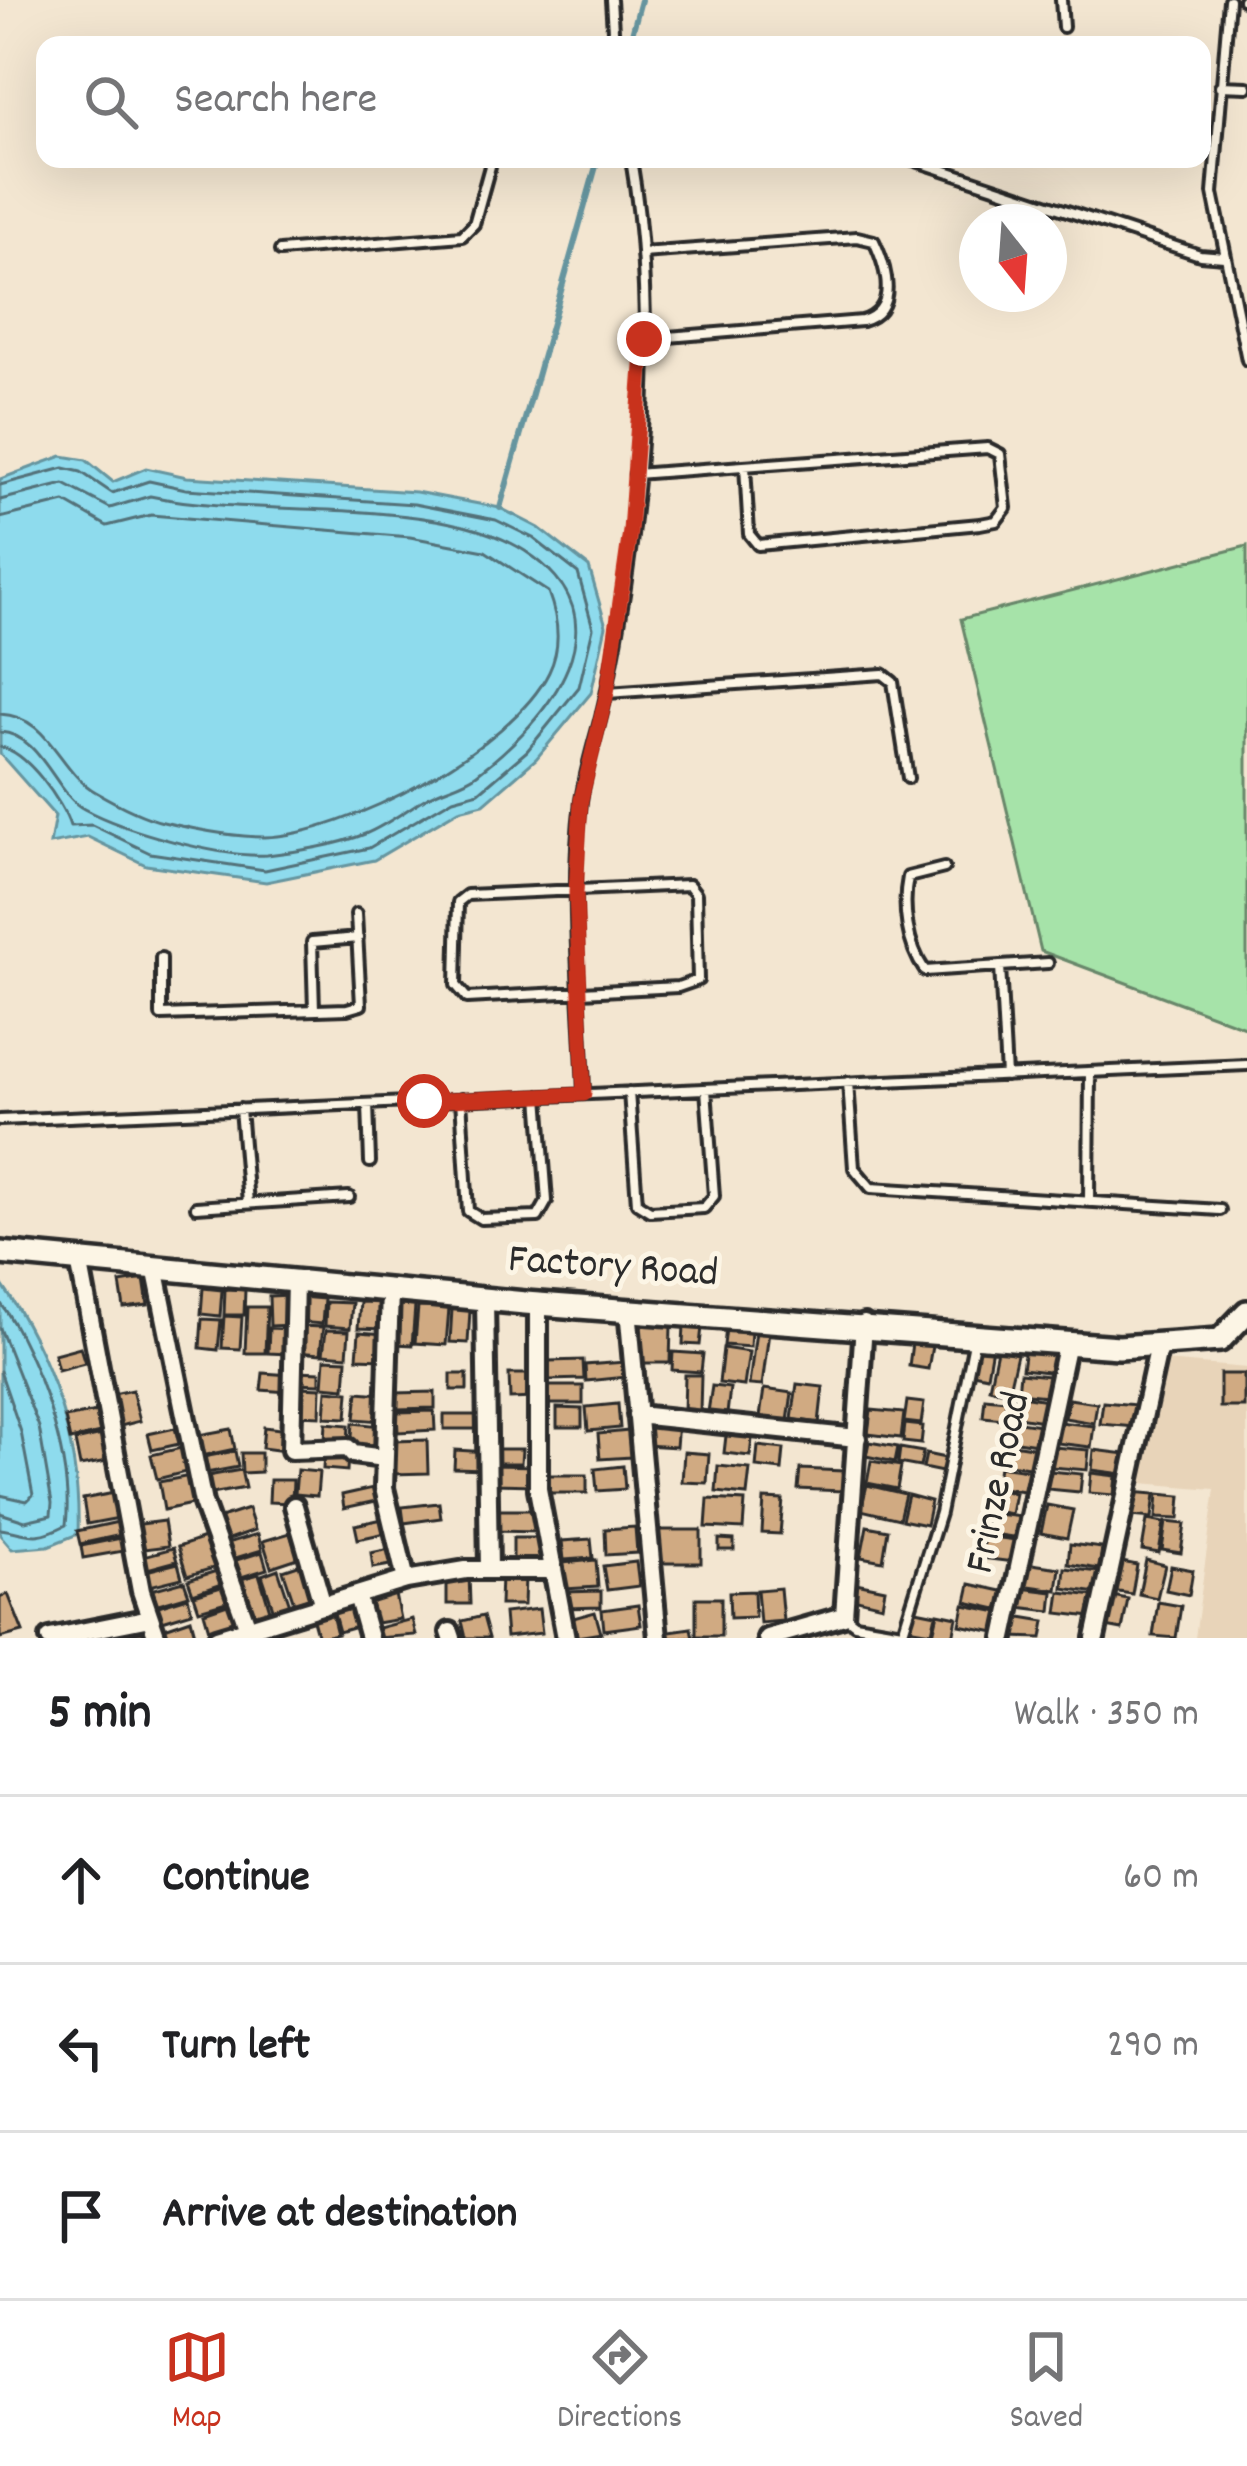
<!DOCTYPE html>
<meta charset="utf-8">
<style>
body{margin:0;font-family:Dekko,sans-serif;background:#f2f2f2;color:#202124}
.compass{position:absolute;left:959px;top:204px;width:108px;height:108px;border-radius:50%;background:#fff;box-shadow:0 12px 48px #0002;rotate:163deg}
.stop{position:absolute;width:36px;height:36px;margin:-27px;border:9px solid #c8321e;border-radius:50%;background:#fff}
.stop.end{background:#c8321e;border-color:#fff;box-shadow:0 3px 12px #0008}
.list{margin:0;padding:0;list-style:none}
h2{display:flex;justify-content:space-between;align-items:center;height:156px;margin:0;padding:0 48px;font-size:51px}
h2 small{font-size:39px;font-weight:400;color:#757577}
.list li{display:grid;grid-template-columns:78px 1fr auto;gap:36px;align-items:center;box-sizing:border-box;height:168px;padding:0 48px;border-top:3px solid #e0e0e0}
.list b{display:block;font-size:45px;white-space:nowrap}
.list em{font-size:39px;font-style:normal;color:#757577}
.icon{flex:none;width:66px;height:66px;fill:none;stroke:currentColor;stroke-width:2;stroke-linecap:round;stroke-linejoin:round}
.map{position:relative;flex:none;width:1247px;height:1638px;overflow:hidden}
.search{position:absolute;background:#fff;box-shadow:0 12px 48px #0002;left:36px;right:36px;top:36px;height:132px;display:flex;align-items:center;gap:30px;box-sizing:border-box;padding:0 42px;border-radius:24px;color:#757577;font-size:45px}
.sheet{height:660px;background:#fff}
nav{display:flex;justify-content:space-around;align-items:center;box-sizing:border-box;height:168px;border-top:3px solid #e0e0e0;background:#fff;font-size:33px;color:#757577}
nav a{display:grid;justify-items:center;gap:6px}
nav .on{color:#c8321e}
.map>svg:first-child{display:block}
.built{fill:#e8d4b9}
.green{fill:#a6e3a9;stroke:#68876a;stroke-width:3}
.water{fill:#8edbed;stroke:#66959f;stroke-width:3}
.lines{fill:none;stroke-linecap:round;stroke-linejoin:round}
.shore{stroke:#537179;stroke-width:3}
.stream{stroke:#66959f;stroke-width:6}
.building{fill:#d0aa82;stroke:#2b2b2b;stroke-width:3}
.service-casing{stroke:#2b2b2b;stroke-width:16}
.minor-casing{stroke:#2b2b2b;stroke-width:26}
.tertiary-casing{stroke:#2b2b2b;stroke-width:30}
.service{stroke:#fcf5e5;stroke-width:8}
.minor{stroke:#fcf5e5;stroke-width:16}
.tertiary{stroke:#fcf5e5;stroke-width:21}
.route{stroke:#c8321e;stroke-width:15}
.labels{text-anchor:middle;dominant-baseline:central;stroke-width:10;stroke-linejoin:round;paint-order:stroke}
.street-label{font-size:42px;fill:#2b2b2b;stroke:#fcf5e5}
</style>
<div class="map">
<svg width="1247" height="1638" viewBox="0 0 1247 1638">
<rect width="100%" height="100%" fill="#f3e6d1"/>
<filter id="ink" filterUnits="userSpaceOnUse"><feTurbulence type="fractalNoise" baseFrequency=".00833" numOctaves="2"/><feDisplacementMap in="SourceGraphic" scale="24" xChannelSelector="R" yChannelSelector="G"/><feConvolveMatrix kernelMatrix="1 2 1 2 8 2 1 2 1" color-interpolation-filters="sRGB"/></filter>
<g filter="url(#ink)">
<path class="built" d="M 1165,1361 L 1247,1368 L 1247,1638 L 1195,1638 L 1215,1489 L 1141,1483 Z"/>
<path class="green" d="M 1247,546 L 1247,1028 L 1041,951 L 961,619 Z"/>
<path class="water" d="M 62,456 L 86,460 L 113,482 L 146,468 L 187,477 L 416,492 L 500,508 L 539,528 L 589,567 L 606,626 L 591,693 L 536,759 L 484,804 L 459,810 L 374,860 L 266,882 L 146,865 L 88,837 L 50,844 L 55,816 L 0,754 L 0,479 Z
M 0,1282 C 51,1353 81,1445 78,1534 L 48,1546 L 12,1549 L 0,1535 Z"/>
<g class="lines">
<path class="shore" d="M 0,485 L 64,468 L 81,472 L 112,493 L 149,481 L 186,489 L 414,504 L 496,520 L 533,538 L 578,573 L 593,628 L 579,687 L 527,751 L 479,792 L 453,799 L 369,848 L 265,870 L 150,853 L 92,825 L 70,826 C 63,803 27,751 0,747
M 0,500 L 64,484 L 110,508 L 150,496 C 257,519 436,494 525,551 C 631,619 549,719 477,774 C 463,785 443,788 428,797 C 407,809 387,825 365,834 C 338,845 296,852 267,855 C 220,858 125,831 84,809 C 56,795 41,734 0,732
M 0,518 L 65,502 L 107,526 L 151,515 L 410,537 L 485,551 L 548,592 C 558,618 562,646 549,672 C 512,748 346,835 264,837 C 233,837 193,829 163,822 C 142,817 115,803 96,792 C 59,772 50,716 0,714
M 0,1302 C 37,1354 74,1461 66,1525 C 33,1542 30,1533 0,1529
M 0,1328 L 39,1427 L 52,1503 L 51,1515 L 25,1521 L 0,1513
M 0,1371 L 21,1432 L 33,1495 L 27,1501 L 0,1495"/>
<path class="stream" d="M 629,45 L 641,0
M 500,508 L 598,159"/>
</g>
<path class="building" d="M 144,1279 L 148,1305 L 124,1308 L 120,1283 Z
M 203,1288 L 222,1290 L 220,1316 L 201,1314 Z
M 225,1289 L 245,1290 L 244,1315 L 224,1315 Z
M 291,1295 L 291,1325 L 270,1326 L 269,1296 Z
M 300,1297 L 324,1299 L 322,1324 L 298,1322 Z
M 326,1302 L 352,1303 L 350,1328 L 325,1326 Z
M 360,1302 L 385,1303 L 384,1329 L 358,1328 Z
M 399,1305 L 415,1306 L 412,1345 L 395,1344 Z
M 247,1307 L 267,1307 L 265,1353 L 245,1353 Z
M 418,1307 L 449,1308 L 446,1345 L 415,1343 Z
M 452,1309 L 470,1310 L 468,1343 L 450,1342 Z
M 224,1316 L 242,1317 L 240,1349 L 222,1348 Z
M 202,1319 L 221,1320 L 218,1350 L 200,1348 Z
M 640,1324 L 671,1325 L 670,1363 L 639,1363 Z
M 298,1326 L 323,1327 L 320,1354 L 296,1352 Z
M 684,1326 L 702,1327 L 700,1345 L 683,1344 Z
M 269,1328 L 290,1329 L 289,1354 L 268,1353 Z
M 726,1328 L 751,1330 L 750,1347 L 724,1345 Z
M 326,1330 L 349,1331 L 347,1356 L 323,1354 Z
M 756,1331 L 769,1332 L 762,1386 L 749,1385 Z
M 359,1332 L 384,1334 L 383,1359 L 357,1358 Z
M 912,1343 L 932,1346 L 928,1369 L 909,1366 Z
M 979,1345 L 992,1347 L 987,1376 L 973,1373 Z
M 80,1347 L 85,1363 L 58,1370 L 54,1354 Z
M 723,1348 L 749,1352 L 744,1386 L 719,1383 Z
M 1025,1348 L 1058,1352 L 1056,1373 L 1022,1369 Z
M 997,1350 L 1017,1354 L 1008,1393 L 989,1388 Z
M 673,1352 L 703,1354 L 701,1372 L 672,1370 Z
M 325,1359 L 347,1360 L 345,1388 L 323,1386 Z
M 583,1360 L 584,1379 L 549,1380 L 549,1361 Z
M 625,1362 L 626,1377 L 586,1381 L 585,1365 Z
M 297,1371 L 320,1372 L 320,1384 L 296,1383 Z
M 263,1373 L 290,1375 L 288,1392 L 261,1390 Z
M 1020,1373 L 1049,1376 L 1047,1396 L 1018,1393 Z
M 451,1374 L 467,1374 L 467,1390 L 451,1390 Z
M 509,1374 L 534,1374 L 534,1398 L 510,1399 Z
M 1220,1374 L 1244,1374 L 1244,1407 L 1220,1407 Z
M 685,1375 L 701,1375 L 700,1412 L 684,1412 Z
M 797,1384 L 823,1387 L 819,1423 L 792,1419 Z
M 547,1386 L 583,1386 L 583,1404 L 547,1404 Z
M 712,1386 L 730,1388 L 727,1414 L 708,1412 Z
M 300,1387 L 321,1388 L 320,1416 L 298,1415 Z
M 764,1389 L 792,1393 L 788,1421 L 760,1417 Z
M 132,1390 L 140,1421 L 117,1427 L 109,1395 Z
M 327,1390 L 349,1392 L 347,1418 L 325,1417 Z
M 358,1392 L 383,1394 L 380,1421 L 355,1419 Z
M 435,1392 L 435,1408 L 396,1409 L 395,1393 Z
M 1015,1395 L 1047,1400 L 1043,1421 L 1012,1416 Z
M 985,1398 L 1006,1400 L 1004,1419 L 983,1417 Z
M 1069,1399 L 1097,1403 L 1094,1423 L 1065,1418 Z
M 907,1401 L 924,1403 L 921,1424 L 904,1422 Z
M 1103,1402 L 1137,1405 L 1135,1427 L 1100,1424 Z
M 618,1404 L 620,1428 L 588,1431 L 586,1407 Z
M 557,1408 L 582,1409 L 582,1427 L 557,1427 Z
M 871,1410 L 904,1413 L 901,1438 L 868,1434 Z
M 434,1411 L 435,1430 L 398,1432 L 397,1412 Z
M 96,1412 L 100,1433 L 70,1440 L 65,1418 Z
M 444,1415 L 488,1415 L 488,1429 L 444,1429 Z
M 647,1420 L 678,1422 L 676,1447 L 646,1445 Z
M 1013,1421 L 1040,1425 L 1037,1444 L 1010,1440 Z
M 1059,1422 L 1094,1426 L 1091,1447 L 1057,1443 Z
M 326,1423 L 349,1425 L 348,1442 L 325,1440 Z
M 353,1423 L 381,1426 L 378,1453 L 351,1450 Z
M 905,1424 L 923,1426 L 921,1444 L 903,1442 Z
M 264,1427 L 288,1430 L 285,1451 L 262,1448 Z
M 727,1427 L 753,1430 L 750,1456 L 724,1453 Z
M 175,1428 L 179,1444 L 152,1450 L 148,1434 Z
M 231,1429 L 235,1449 L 197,1457 L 193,1436 Z
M 629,1431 L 631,1457 L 600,1459 L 598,1434 Z
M 102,1435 L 107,1461 L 80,1466 L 75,1441 Z
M 427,1440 L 428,1473 L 392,1474 L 392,1441 Z
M 869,1442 L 898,1447 L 895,1462 L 866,1456 Z
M 1006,1443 L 1038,1448 L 1035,1468 L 1003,1463 Z
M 758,1446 L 784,1449 L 782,1470 L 756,1467 Z
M 1053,1447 L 1089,1450 L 1087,1470 L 1051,1467 Z
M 181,1448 L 186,1472 L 157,1479 L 151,1455 Z
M 900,1448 L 923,1452 L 920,1467 L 898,1463 Z
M 496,1449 L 522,1449 L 521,1463 L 495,1463 Z
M 455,1450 L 487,1452 L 486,1469 L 454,1468 Z
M 1094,1450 L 1126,1454 L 1123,1474 L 1092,1470 Z
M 235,1451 L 238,1467 L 201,1474 L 198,1458 Z
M 324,1451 L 348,1452 L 347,1471 L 323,1469 Z
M 684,1452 L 709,1454 L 707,1483 L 682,1482 Z
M 241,1453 L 261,1453 L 261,1472 L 242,1473 Z
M 926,1454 L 945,1458 L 942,1472 L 923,1468 Z
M 871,1461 L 901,1466 L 897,1489 L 867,1483 Z
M 494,1465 L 535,1466 L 534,1485 L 494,1484 Z
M 623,1466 L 625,1489 L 597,1491 L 595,1469 Z
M 718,1466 L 750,1469 L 747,1495 L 716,1492 Z
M 999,1466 L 1034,1471 L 1030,1492 L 996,1487 Z
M 800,1469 L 843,1471 L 842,1491 L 798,1489 Z
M 241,1470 L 245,1488 L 205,1495 L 202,1477 Z
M 297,1470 L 319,1472 L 317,1496 L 295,1494 Z
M 1049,1471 L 1082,1474 L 1080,1492 L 1047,1489 Z
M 1091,1473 L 1116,1476 L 1114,1495 L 1089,1493 Z
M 548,1475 L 587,1475 L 587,1493 L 548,1493 Z
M 190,1476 L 196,1503 L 164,1510 L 159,1482 Z
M 270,1480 L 293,1480 L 292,1503 L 269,1502 Z
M 867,1485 L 905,1494 L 899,1519 L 861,1510 Z
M 382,1486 L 385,1499 L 344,1508 L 342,1495 Z
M 993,1489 L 1015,1493 L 1011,1514 L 989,1510 Z
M 1131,1492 L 1155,1494 L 1152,1518 L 1129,1516 Z
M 114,1493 L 119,1518 L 87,1524 L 83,1499 Z
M 1158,1494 L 1181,1496 L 1179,1519 L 1156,1518 Z
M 908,1495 L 931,1501 L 926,1525 L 902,1520 Z
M 708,1499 L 745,1501 L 743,1529 L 706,1527 Z
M 764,1499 L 783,1500 L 780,1534 L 762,1533 Z
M 439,1503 L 441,1518 L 404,1523 L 402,1507 Z
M 1047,1505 L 1073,1510 L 1067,1538 L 1041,1533 Z
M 248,1509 L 255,1530 L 221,1542 L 214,1520 Z
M 495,1510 L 537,1510 L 537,1532 L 494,1531 Z
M 988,1513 L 1022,1517 L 1019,1538 L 986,1533 Z
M 387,1518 L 390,1532 L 358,1539 L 355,1525 Z
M 1147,1520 L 1164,1523 L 1159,1553 L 1142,1550 Z
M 164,1521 L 168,1546 L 136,1550 L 133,1525 Z
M 118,1522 L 121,1535 L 80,1544 L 77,1531 Z
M 1166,1522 L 1185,1524 L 1181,1553 L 1162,1550 Z
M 867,1526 L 888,1530 L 883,1561 L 861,1557 Z
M 635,1527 L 637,1553 L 606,1555 L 605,1529 Z
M 658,1530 L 701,1530 L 701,1563 L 657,1563 Z
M 290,1533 L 298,1558 L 271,1567 L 263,1541 Z
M 258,1534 L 262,1550 L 229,1560 L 224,1544 Z
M 210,1536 L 220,1566 L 187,1576 L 178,1547 Z
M 984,1536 L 1016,1540 L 1014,1562 L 981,1558 Z
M 121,1538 L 123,1551 L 83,1558 L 81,1546 Z
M 513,1538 L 541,1538 L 541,1565 L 513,1565 Z
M 591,1539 L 593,1558 L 564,1560 L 562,1541 Z
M 719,1539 L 734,1540 L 734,1550 L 719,1550 Z
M 1070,1544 L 1102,1548 L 1099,1569 L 1068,1564 Z
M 173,1548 L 177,1561 L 140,1571 L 136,1558 Z
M 394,1548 L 397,1564 L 373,1568 L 371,1553 Z
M 262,1552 L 267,1569 L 235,1579 L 230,1562 Z
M 596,1560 L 598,1587 L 564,1589 L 562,1563 Z
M 1146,1560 L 1165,1565 L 1157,1598 L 1139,1594 Z
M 1117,1561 L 1137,1565 L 1132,1594 L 1112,1591 Z
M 636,1562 L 639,1586 L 607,1590 L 603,1566 Z
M 178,1563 L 182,1578 L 146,1587 L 142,1572 Z
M 1025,1563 L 1060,1568 L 1057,1590 L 1022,1585 Z
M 301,1564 L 312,1597 L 294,1603 L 283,1570 Z
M 1171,1566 L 1193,1570 L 1189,1595 L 1166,1590 Z
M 1065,1568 L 1100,1572 L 1097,1593 L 1063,1588 Z
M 223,1569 L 227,1582 L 193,1594 L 188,1580 Z
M 278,1569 L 290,1605 L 274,1611 L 262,1575 Z
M 259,1574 L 271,1613 L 253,1618 L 241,1579 Z
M 469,1574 L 470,1604 L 447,1604 L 447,1577 Z
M 501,1574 L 525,1576 L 524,1605 L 500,1605 Z
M 184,1581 L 189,1595 L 155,1605 L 151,1590 Z
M 856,1583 L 885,1589 L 882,1605 L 853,1598 Z
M 970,1584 L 1006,1592 L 1002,1610 L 966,1602 Z
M 228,1585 L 233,1600 L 199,1610 L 194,1595 Z
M 780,1588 L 783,1621 L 760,1623 L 757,1590 Z
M 1020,1588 L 1053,1592 L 1051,1611 L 1018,1607 Z
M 394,1590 L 400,1619 L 371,1624 L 365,1595 Z
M 601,1591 L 601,1607 L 564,1608 L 564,1592 Z
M 754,1591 L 755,1617 L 730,1618 L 729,1592 Z
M 1060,1592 L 1095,1596 L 1092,1617 L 1057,1613 Z
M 8,1594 L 23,1632 L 0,1638 L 0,1598 Z
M 1107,1595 L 1128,1599 L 1122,1630 L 1101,1626 Z
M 188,1597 L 192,1612 L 159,1622 L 155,1607 Z
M 696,1598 L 721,1598 L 721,1636 L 696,1636 Z
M 236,1601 L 242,1623 L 210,1633 L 204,1612 Z
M 353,1601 L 360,1626 L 339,1632 L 332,1607 Z
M 1158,1602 L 1181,1606 L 1176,1638 L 1153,1636 Z
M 638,1605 L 641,1625 L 604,1630 L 602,1610 Z
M 964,1605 L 999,1612 L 995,1632 L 960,1625 Z
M 330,1607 L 337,1634 L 318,1638 L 311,1613 Z
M 539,1609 L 542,1633 L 506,1637 L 504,1613 Z
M 911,1609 L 936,1614 L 932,1632 L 908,1628 Z
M 595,1612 L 601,1633 L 571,1638 L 566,1620 Z
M 938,1613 L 957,1617 L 953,1638 L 933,1634 Z
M 483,1616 L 489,1638 L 466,1638 L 462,1621 Z
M 1015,1616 L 1045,1621 L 1042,1638 L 1012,1637 Z
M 191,1619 L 196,1638 L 159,1638 L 156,1631 Z
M 412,1619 L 416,1635 L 376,1638 L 374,1629 Z
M 151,1625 L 154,1638 L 125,1638 L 123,1630 Z
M 691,1628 L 693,1638 L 664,1638 L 663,1632 Z
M 858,1628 L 898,1636 L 898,1638 L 856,1638 Z"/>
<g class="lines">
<defs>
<path id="service" d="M 611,0 L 614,45
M 1061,0 L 1063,27
M 1229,0 L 1213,193 L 1247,360
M 1244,0 L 1247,0
M 1220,86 L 1247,87
M 910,159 L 1200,255 L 1224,257
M 280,251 L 462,236 L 474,224 L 492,159
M 642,253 L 857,237 L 874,241 C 887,269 899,310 862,321 L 644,339
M 635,474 L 988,448 L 1000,454 L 1006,508 L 996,521 L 980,524 L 758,545 L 749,534 L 745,466
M 607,693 L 883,674 L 893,682 L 908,778
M 944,868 L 908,877 C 902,907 907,945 925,971 L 1048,963
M 689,885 L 696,894 L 698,980 L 678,987 L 467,998 L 456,985 L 458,902 L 467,895 Z
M 161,958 L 161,1015 L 347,1009 L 361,1005 L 356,914
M 1000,966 L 1006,1076
M 314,1010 L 312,942 L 358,938
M 848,1082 L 854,1168 L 871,1188 L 1220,1210
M 629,1092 L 637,1203 L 650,1211 L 704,1208 L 714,1196 L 706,1089
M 584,1093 C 581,997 569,897 581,801 C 586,765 599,730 606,695 C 640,527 660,328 631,159
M 461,1099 L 468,1211 L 481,1219 L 538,1217 L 547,1201 L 539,1096
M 368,1104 L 370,1162
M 240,1109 L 248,1203
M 0,1120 L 1247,1065
M 1089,1202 L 1090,1072
M 196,1207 L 349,1197
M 846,1617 L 855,1624 L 902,1632
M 901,1638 L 940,1513 L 975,1337"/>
<path id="minor" d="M 79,1260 L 141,1591 L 157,1638
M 155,1267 L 203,1503 L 248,1628
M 295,1282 L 291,1450 L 348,1448 L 353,1454 L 384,1458
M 390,1290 L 384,1488 L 406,1580
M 485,1299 L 489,1570
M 538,1304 L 538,1489 L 566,1638
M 628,1309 L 658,1638
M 637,1415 L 857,1438
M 294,1506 L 323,1606
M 357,1595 L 369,1638
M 450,1632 L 452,1638
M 50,1638 L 150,1618
M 217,1638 L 406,1580 L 466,1570 L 551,1570
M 767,1638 L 844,1616 L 864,1324
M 1004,1638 L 1067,1342
M 1095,1638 L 1159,1345"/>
<path id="tertiary" d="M 0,1253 L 525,1303 L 1119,1347 L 1220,1340 L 1247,1312"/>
</defs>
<use href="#service" class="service-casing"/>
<use href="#minor" class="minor-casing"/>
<use href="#tertiary" class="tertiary-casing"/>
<use href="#service" class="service"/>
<use href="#minor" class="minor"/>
<use href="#tertiary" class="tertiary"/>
</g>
</g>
<g class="lines" filter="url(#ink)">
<path class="route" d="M 424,1101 L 584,1094 L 576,893 L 581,800 L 607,693 L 630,531 L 644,339"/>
</g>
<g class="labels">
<g class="street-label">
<text transform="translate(613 1269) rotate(4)">Factory Road</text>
<text transform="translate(1001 1483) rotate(-78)">Frinze Road</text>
</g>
</g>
</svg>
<svg class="compass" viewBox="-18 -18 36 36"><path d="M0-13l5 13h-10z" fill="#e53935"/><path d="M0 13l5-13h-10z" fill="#757577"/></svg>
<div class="stop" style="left:424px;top:1101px"></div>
<div class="stop end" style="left:644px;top:339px"></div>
<div class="search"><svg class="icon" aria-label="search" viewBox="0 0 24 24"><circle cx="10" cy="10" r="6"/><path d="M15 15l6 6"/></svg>Search here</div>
</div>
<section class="sheet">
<h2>5 min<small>Walk · 350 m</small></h2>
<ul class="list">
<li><svg class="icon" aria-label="ahead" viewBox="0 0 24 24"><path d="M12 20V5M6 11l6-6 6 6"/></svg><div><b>Continue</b></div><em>60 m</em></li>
<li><svg class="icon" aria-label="left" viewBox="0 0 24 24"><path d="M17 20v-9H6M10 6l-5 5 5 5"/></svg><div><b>Turn left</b></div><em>290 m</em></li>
<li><svg class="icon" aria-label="arrive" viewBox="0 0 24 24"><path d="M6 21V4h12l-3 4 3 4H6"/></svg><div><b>Arrive at destination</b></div></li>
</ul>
</section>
<nav>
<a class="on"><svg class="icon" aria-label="map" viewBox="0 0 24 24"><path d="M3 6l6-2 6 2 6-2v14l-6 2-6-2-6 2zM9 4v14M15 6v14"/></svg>Map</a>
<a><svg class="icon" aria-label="directions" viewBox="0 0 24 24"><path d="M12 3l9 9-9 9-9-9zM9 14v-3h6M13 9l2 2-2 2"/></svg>Directions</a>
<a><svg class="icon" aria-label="saved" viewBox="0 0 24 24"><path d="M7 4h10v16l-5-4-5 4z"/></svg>Saved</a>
</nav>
